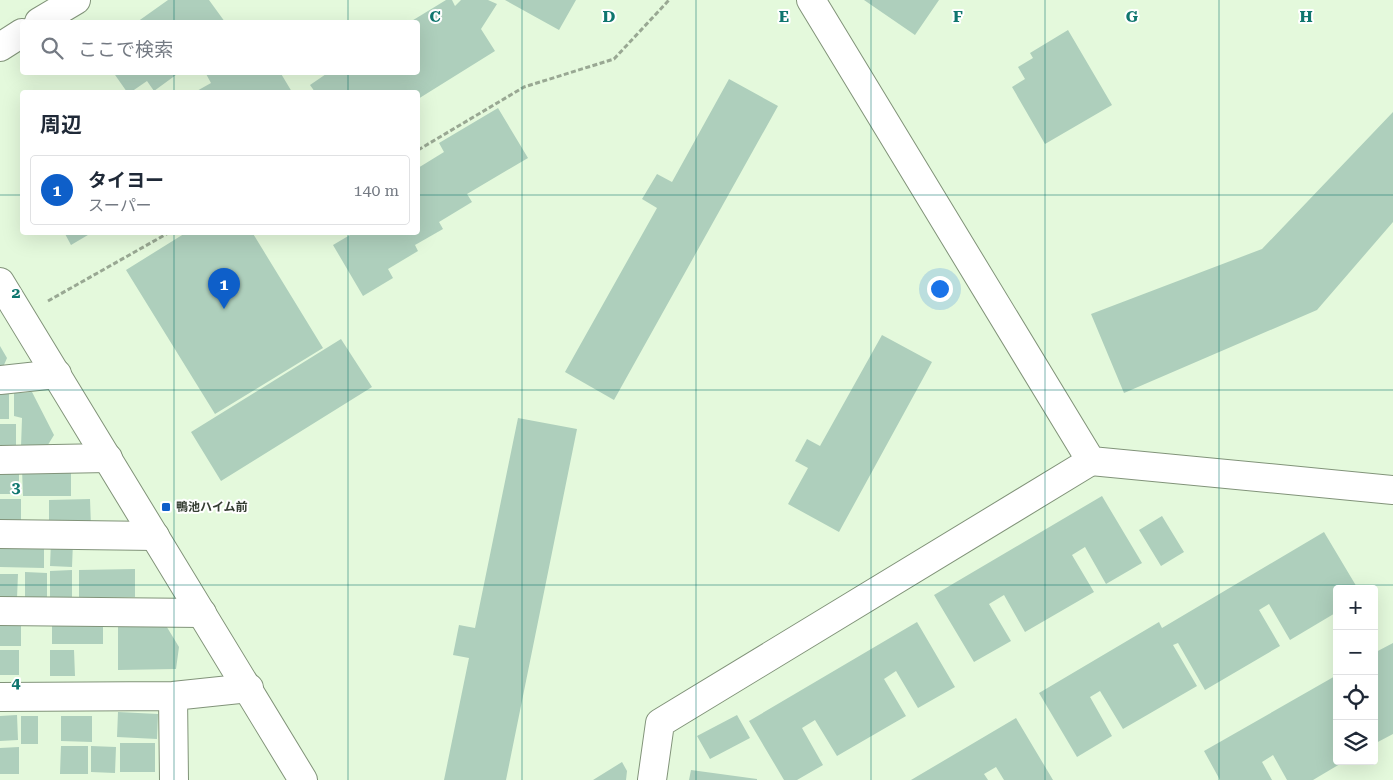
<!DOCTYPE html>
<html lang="ja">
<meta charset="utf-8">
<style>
body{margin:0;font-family:"Roboto Serif","Noto Sans JP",serif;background:#f6f6f7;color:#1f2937}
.controls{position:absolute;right:15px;bottom:15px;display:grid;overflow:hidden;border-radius:5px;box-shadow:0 5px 20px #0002}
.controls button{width:45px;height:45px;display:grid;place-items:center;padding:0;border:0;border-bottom:1px solid #e0e1e3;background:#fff;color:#1f2937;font:25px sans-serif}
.you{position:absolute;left:939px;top:288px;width:18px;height:18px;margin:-12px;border:4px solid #fff;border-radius:50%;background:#1a73e8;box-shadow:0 0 0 8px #1a73e833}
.badge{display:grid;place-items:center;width:32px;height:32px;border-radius:50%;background:#0e5fc9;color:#fff;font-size:16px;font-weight:700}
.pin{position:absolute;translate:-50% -41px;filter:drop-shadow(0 1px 2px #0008)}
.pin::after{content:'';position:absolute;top:26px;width:18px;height:15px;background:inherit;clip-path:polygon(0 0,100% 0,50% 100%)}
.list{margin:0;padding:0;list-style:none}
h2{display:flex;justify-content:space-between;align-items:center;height:65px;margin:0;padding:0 20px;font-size:21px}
h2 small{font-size:16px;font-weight:400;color:#747a83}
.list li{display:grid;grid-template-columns:32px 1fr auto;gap:15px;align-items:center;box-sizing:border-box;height:70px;margin:0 10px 10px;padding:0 10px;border:1px solid #e0e1e3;border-radius:5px}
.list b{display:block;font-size:19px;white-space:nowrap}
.list p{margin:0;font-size:16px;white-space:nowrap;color:#747a83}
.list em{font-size:16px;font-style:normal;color:#747a83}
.icon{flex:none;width:28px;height:28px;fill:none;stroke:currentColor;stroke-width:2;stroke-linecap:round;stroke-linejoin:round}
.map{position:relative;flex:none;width:1393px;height:780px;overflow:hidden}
.search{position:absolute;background:#fff;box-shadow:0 5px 20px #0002;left:20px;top:20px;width:400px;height:55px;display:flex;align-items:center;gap:12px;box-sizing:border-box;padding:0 18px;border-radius:5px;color:#747a83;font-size:19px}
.panel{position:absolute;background:#fff;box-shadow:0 5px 20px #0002;left:20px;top:90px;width:400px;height:145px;border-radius:5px}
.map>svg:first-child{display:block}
.building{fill:#aecfbc}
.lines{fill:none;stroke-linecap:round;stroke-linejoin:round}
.street-casing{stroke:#819379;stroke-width:30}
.secondary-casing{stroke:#819379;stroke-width:30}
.path{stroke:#99a893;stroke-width:3;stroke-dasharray:5 2.5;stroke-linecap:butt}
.street{stroke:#fff;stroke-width:28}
.secondary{stroke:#fff;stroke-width:28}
.grid{fill:none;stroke:#0f766e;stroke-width:1;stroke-opacity:0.55}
.poi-dot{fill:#0e5fc9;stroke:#fff;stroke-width:2}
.labels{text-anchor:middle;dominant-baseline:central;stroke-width:4;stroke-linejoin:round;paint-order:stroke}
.poi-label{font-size:12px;font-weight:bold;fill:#363e33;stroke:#fff;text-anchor:start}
.grid-label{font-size:16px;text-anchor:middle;font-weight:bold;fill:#0f766e;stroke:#fff;stroke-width:4;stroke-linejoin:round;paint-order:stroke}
</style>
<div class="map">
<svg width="1393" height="780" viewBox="0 0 1393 780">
<rect width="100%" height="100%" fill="#e4f9dc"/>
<path class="building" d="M 168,0 L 209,0 L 225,22 L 137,22 Z
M 446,0 L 452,0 L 455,6 L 461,0 L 488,0 L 497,4 L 481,29 L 495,51 L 418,99 L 418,92 L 315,92 L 310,85 L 329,72 L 418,72 L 418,22 L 410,22 Z
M 505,0 L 576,0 L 559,30 Z
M 864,0 L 939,0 L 915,35 Z
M 1068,30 L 1112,105 L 1045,144 L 1012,87 L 1025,79 L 1018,67 L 1033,58 L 1030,53 Z
M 113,72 L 180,72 L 154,91 L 147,81 L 131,92 L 127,92 Z
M 205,72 L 280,72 L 292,92 L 195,92 L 211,83 Z
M 729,79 L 778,106 L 614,400 L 565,372 L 657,208 L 642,199 L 657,174 L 672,182 Z
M 498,108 L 528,158 L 467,194 L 472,202 L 439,222 L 443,229 L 415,245 L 418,251 L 388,269 L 393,278 L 363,296 L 333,245 L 355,232 L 418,232 L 418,168 L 444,152 L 439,143 Z
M 1393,112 L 1393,222 L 1317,310 L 1124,393 L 1091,314 L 1262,249 Z
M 64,232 L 93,232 L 71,245 Z
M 187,232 L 252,232 L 323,348 L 215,414 L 126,270 Z
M 882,335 L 932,362 L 839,532 L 788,504 L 808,468 L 795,461 L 807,439 L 820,446 Z
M 341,339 L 372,387 L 221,481 L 191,432 Z
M 0,346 L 7,358 L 0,374 Z
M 32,392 L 54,435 L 46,448 L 21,447 L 22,418 L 14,416 L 14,393 Z
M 0,394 L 9,394 L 9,419 L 0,419 Z
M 518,418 L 577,429 L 506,780 L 444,780 L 469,658 L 453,655 L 459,625 L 475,628 Z
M 0,424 L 16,424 L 16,451 L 0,451 Z
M 0,469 L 19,469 L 19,494 L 0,494 Z
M 22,469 L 71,469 L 71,496 L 23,496 Z
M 1102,496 L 1142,563 L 1106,584 L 1085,547 L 1072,555 L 1094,592 L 1025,632 L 1004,595 L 989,604 L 1011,641 L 974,662 L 934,595 Z
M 0,499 L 21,499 L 21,525 L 0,525 Z
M 90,499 L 91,526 L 49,528 L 49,500 Z
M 1162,516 L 1184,552 L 1161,566 L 1139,530 Z
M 1324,532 L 1358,589 L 1337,589 L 1337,612 L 1290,640 L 1269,604 L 1259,610 L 1280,646 L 1205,690 L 1178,643 L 1173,645 L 1197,686 L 1123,729 L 1100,691 L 1090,697 L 1112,736 L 1077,757 L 1039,693 L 1159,622 L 1162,628 Z
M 51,541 L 73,542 L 72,567 L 50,566 Z
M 0,545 L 44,545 L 44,568 L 0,567 Z
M 135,569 L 135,597 L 79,597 L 79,570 Z
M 72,570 L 72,597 L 50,597 L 50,571 Z
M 25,572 L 47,573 L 47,599 L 25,599 Z
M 0,574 L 18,574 L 17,598 L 0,597 Z
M 162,619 L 179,647 L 176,669 L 118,670 L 118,620 Z
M 0,620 L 21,620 L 21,646 L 0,646 Z
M 52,620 L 103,620 L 103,644 L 52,644 Z
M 917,622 L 955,687 L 918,708 L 896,671 L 884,679 L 906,716 L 837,756 L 815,720 L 802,728 L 823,765 L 797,780 L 784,780 L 749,721 Z
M 1393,643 L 1393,734 L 1374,744 L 1374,653 Z
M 0,650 L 19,650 L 19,675 L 0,675 Z
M 50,650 L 74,650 L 75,676 L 50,676 Z
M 1337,675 L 1337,761 L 1345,761 L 1313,780 L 1287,780 L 1273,755 L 1262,762 L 1272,780 L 1220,780 L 1204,751 Z
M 118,712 L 158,714 L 157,739 L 117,737 Z
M 17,715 L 18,740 L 0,741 L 0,716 Z
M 737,715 L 750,738 L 710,759 L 697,736 Z
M 21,716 L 38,716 L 38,744 L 21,744 Z
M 61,716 L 92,716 L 92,742 L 61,741 Z
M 1016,718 L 1053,780 L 1004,780 L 996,767 L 984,774 L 988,780 L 911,780 Z
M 120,743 L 155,743 L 155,772 L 120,772 Z
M 61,746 L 88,746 L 88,774 L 60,774 Z
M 91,746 L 116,747 L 115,773 L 91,772 Z
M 19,747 L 19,774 L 0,774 L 0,748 Z
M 622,762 L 627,771 L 626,780 L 593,780 Z
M 691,770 L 757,779 L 757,780 L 689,780 Z"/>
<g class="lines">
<defs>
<path id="street" d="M 0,380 L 57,374
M 0,460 L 108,458
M 0,534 L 155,536
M 0,611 L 202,613
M 173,696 L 174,780
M 0,697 L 173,696 L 249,688
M 652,780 L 660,723 L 1091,461"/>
<path id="secondary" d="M 811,0 L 1091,461 L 1393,490
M 39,22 L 76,0
M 0,47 L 22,33
M 0,282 L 303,780"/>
</defs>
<use href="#street" class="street-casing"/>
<use href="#secondary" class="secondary-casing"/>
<path class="path" d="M 418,150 L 524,87 L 614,59 L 669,0
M 48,301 L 170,232"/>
<use href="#street" class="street"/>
<use href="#secondary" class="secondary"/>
</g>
<path class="grid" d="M 174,0 L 174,22M 348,0 L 348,22M 522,0 L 522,780M 696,0 L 696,780M 871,0 L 871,780M 1045,0 L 1045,780M 1219,0 L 1219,780M 174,72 L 174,92M 348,72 L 348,92M 0,195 L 22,195M 418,195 L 1393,195M 174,232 L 174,780M 348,232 L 348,780M 0,390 L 1393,390M 0,585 L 1393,585"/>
<rect class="poi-dot" x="161" y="502" width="10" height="10" rx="2.5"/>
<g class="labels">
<g class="poi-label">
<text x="176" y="507">鴨池ハイム前</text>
</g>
</g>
<g class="grid-label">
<text x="435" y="22">C</text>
<text x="609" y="22">D</text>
<text x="784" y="22">E</text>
<text x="958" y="22">F</text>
<text x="1132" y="22">G</text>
<text x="1306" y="22">H</text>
<text x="16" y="298">2</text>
<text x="16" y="493">3</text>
<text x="16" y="688">4</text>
</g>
</svg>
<div class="controls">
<button>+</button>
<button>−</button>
<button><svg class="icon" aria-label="locate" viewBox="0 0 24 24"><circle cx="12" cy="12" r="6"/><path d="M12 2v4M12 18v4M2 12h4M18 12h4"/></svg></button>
<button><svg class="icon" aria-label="layers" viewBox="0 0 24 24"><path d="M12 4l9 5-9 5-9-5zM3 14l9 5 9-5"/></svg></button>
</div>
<div class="you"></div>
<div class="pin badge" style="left:224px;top:309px">1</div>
<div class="search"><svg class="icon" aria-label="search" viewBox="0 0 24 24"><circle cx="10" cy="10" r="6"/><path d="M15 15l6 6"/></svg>ここで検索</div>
<section class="panel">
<h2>周辺<small></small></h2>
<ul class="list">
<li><span class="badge">1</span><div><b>タイヨー</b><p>スーパー</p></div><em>140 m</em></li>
</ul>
</section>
</div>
